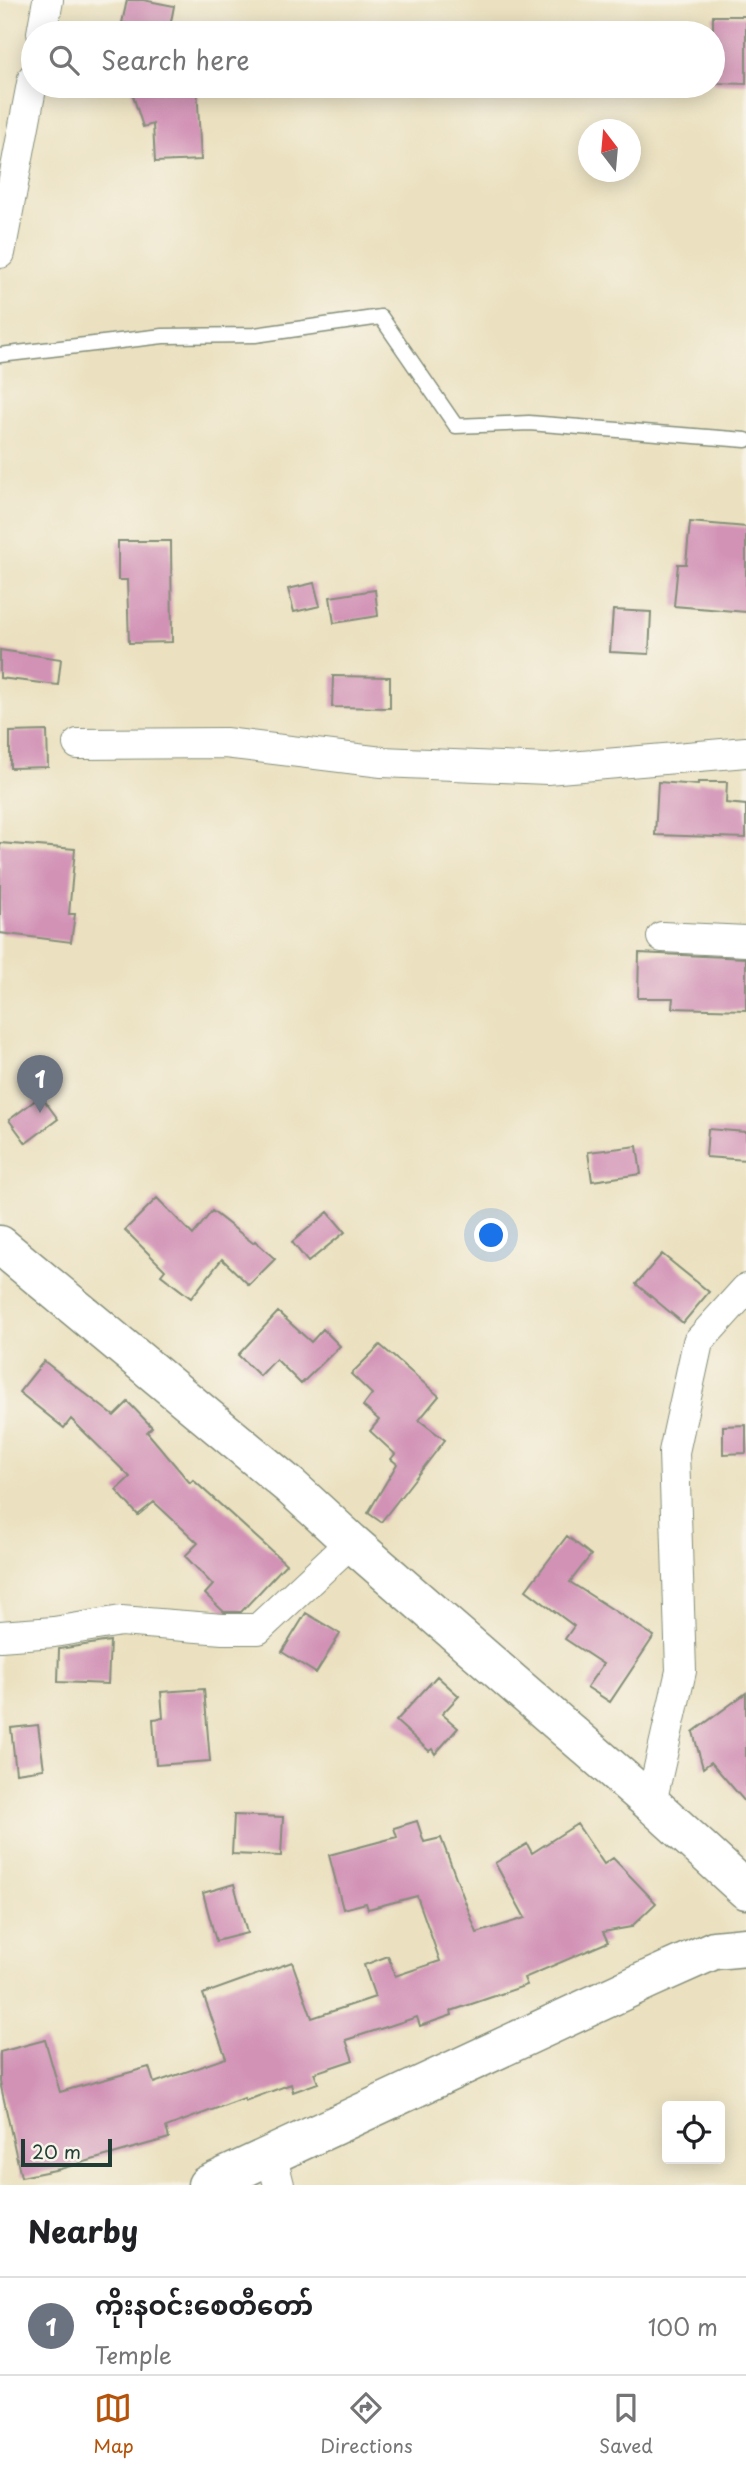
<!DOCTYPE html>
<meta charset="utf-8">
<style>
body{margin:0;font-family:"Playpen Sans","Noto Sans Myanmar",sans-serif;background:#f6f6f6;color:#202124}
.controls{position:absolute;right:21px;bottom:21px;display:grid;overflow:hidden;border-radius:7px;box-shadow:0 4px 18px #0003}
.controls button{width:63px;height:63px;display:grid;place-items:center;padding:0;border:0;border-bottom:2px solid #e0e0e0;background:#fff;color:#202124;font:35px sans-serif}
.compass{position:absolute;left:578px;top:119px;width:63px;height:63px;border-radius:50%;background:#fff;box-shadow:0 4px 18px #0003;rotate:344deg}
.scale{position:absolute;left:21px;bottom:18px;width:91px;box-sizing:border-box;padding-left:7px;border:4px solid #1f3d34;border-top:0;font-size:19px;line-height:24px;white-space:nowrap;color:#1f3d34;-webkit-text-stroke:5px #f7f3e8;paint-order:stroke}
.you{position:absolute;left:492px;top:1236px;width:24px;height:24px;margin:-18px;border:5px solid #fff;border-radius:50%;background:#1a73e8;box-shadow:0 0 0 10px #1a73e833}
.badge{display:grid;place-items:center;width:46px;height:46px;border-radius:50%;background:#b45309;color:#fff;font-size:23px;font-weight:700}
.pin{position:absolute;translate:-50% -58px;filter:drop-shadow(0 2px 4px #0008)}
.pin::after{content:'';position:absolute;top:37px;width:24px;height:21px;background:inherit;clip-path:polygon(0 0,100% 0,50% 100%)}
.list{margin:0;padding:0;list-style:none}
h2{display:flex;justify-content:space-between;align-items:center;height:91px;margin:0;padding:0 28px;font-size:30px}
h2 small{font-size:23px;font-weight:400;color:#757577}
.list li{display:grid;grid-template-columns:46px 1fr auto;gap:21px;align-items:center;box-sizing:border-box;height:98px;padding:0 28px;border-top:2px solid #e0e0e0}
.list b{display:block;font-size:26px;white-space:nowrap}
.list p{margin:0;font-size:23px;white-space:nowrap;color:#757577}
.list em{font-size:23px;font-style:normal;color:#757577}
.icon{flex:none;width:38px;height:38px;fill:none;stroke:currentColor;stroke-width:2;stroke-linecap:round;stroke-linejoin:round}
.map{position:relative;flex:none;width:746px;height:2185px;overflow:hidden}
.search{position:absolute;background:#fff;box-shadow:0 4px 18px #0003;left:21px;right:21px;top:21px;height:77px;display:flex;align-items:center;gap:18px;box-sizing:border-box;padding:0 24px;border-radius:38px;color:#757577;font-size:26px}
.sheet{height:189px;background:#fff}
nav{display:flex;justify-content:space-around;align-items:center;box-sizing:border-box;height:98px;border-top:2px solid #e0e0e0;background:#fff;font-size:19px;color:#757577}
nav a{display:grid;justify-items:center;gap:4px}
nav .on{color:#b45309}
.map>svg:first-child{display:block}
.building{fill:#d292b6}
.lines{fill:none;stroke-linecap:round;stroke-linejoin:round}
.lane-casing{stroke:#858f7a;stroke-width:17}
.street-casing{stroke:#858f7a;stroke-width:32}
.secondary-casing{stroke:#858f7a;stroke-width:41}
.lane{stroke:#fff;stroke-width:14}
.street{stroke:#fff;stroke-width:30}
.secondary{stroke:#fff;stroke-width:38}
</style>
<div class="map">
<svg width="746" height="2185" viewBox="0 0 746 2185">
<rect width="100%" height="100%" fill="#f7f3e8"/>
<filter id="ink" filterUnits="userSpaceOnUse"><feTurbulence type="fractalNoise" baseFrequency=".0143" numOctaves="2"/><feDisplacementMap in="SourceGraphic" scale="14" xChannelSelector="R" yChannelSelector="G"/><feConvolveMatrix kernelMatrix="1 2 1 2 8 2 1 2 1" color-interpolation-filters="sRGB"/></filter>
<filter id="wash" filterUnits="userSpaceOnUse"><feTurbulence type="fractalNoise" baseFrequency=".00686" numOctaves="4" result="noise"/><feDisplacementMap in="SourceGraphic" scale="28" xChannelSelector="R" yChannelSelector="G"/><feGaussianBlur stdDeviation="1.57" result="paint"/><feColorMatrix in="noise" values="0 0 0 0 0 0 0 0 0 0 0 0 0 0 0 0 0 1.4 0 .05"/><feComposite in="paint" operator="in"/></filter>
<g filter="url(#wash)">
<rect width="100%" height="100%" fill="#ebe1c0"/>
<g id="blocks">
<path class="building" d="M 127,0 L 143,0 L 174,6 L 169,32 L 122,23 Z
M 713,16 L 746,16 L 746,84 L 713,83 Z
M 130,86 L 197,86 L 201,160 L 155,162 L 153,124 L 143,127 Z
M 690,522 L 746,527 L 746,612 L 674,606 L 678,564 L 686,564 Z
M 118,541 L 171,541 L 172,642 L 129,643 L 127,580 L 118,580 Z
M 314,583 L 320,606 L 294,612 L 288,589 Z
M 375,590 L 378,616 L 334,623 L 330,597 Z
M 613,610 L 651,612 L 649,654 L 610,652 Z
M 0,650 L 61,659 L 58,685 L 0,678 Z
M 333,676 L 390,677 L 390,708 L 332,707 Z
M 47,731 L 48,767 L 10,768 L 10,732 Z
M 658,782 L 698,785 L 698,782 L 727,782 L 726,803 L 746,805 L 746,838 L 655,835 Z
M 0,843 L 75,849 L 69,914 L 75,914 L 71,942 L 0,933 Z
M 639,953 L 746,958 L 746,1010 L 672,1008 L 673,998 L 638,998 Z
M 41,1096 L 58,1119 L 26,1143 L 9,1120 Z
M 708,1129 L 746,1132 L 746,1160 L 706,1157 Z
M 637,1146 L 641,1174 L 592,1181 L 588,1152 Z
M 157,1198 L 193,1235 L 212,1211 L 253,1243 L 255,1241 L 275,1259 L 249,1285 L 222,1259 L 191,1298 L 161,1275 L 165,1270 L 125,1230 Z
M 328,1212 L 345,1232 L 308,1262 L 292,1242 Z
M 662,1254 L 709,1292 L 683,1323 L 636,1284 Z
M 278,1312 L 311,1342 L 323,1329 L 340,1346 L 301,1384 L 276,1359 L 260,1376 L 238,1355 Z
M 380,1345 L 439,1396 L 419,1420 L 445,1440 L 381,1522 L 368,1513 L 397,1464 L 391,1459 L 395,1454 L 370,1431 L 379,1420 L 363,1406 L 372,1394 L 351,1374 Z
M 44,1361 L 114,1416 L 128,1402 L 152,1427 L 147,1432 L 190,1483 L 193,1480 L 286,1564 L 241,1612 L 224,1612 L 205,1594 L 213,1585 L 185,1556 L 198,1543 L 154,1502 L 138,1515 L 116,1490 L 130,1477 L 71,1419 L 64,1428 L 19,1392 Z
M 746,1425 L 746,1453 L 723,1454 L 723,1426 Z
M 567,1536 L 591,1555 L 570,1582 L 654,1636 L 610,1702 L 587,1687 L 603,1664 L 565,1639 L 574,1626 L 526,1590 Z
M 306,1613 L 340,1634 L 316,1673 L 282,1652 Z
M 110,1641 L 108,1684 L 58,1682 L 59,1649 Z
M 437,1676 L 459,1696 L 442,1714 L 458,1728 L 435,1754 L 432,1749 L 429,1751 L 396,1721 Z
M 204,1689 L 210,1761 L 156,1765 L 153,1719 L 163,1718 L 161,1692 Z
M 746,1693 L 746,1803 L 711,1762 L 703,1768 L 693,1732 Z
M 38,1725 L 44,1769 L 16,1773 L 11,1728 Z
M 234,1815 L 283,1817 L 281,1856 L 232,1854 Z
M 417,1821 L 424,1842 L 441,1838 L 477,1933 L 525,1918 L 495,1863 L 527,1844 L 532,1853 L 577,1824 L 604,1864 L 613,1858 L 656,1903 L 631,1927 L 603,1932 L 608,1942 L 524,1978 L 527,1985 L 451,2011 L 452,2015 L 420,2026 L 417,2017 L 346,2040 L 353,2060 L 314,2073 L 318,2083 L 293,2092 L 291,2084 L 245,2101 L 244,2098 L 166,2127 L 169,2138 L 60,2169 L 21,2177 L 0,2082 L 0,2052 L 45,2040 L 60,2092 L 149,2067 L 154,2083 L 226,2058 L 203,1994 L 292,1962 L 312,2018 L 375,1997 L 364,1965 L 388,1956 L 395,1976 L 440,1961 L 417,1896 L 368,1909 L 366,1903 L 343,1909 L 329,1855 L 397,1837 L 394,1828 Z
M 234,1884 L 247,1933 L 216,1941 L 203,1893 Z"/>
</g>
</g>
<g filter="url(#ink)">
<use href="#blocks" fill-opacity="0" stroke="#858f7a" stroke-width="2"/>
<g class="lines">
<defs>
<path id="lane" d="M 0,355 L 163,336 L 255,335 L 381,317 L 456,426 L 529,423 L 746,440"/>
<path id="street" d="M 42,33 L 48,0
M 0,253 L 33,78
M 78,744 L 225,743 L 382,762 L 547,769 L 746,752
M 662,937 L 746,941
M 0,1636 L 54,1632 L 121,1621 L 223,1629 L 258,1629 L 351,1542
M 651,1803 L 681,1671 L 674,1452 L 698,1342 L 746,1289
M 271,2154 L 279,2185"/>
<path id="secondary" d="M 0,1245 L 290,1486 L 351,1542 L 651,1803 L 746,1890
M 207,2185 L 649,1979 L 714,1950 L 746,1947"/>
</defs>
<use href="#lane" class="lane-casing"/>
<use href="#street" class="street-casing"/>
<use href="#secondary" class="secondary-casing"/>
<use href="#lane" class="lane"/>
<use href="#street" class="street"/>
<use href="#secondary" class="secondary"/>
</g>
</g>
</svg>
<div class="controls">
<button><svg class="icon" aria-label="locate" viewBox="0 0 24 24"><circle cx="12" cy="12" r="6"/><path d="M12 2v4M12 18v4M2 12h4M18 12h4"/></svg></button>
</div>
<svg class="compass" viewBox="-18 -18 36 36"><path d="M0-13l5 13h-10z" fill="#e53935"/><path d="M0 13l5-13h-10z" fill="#757577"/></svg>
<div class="scale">20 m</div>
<div class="you"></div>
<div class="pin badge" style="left:40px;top:1113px;background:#6b7280">1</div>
<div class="search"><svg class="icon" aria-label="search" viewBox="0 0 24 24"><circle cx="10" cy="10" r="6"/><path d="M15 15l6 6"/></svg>Search here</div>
</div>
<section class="sheet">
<h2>Nearby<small></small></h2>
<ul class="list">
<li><span class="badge" style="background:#6b7280">1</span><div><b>ကိုးနဝင်းစေတီတော်</b><p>Temple</p></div><em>100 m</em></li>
</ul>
</section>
<nav>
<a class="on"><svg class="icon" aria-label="map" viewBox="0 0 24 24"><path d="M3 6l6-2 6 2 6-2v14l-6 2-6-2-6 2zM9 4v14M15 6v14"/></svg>Map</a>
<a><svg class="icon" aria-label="directions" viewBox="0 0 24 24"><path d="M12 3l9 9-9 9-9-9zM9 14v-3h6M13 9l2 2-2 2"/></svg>Directions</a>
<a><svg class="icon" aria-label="saved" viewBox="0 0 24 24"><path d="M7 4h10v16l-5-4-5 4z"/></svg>Saved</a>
</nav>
